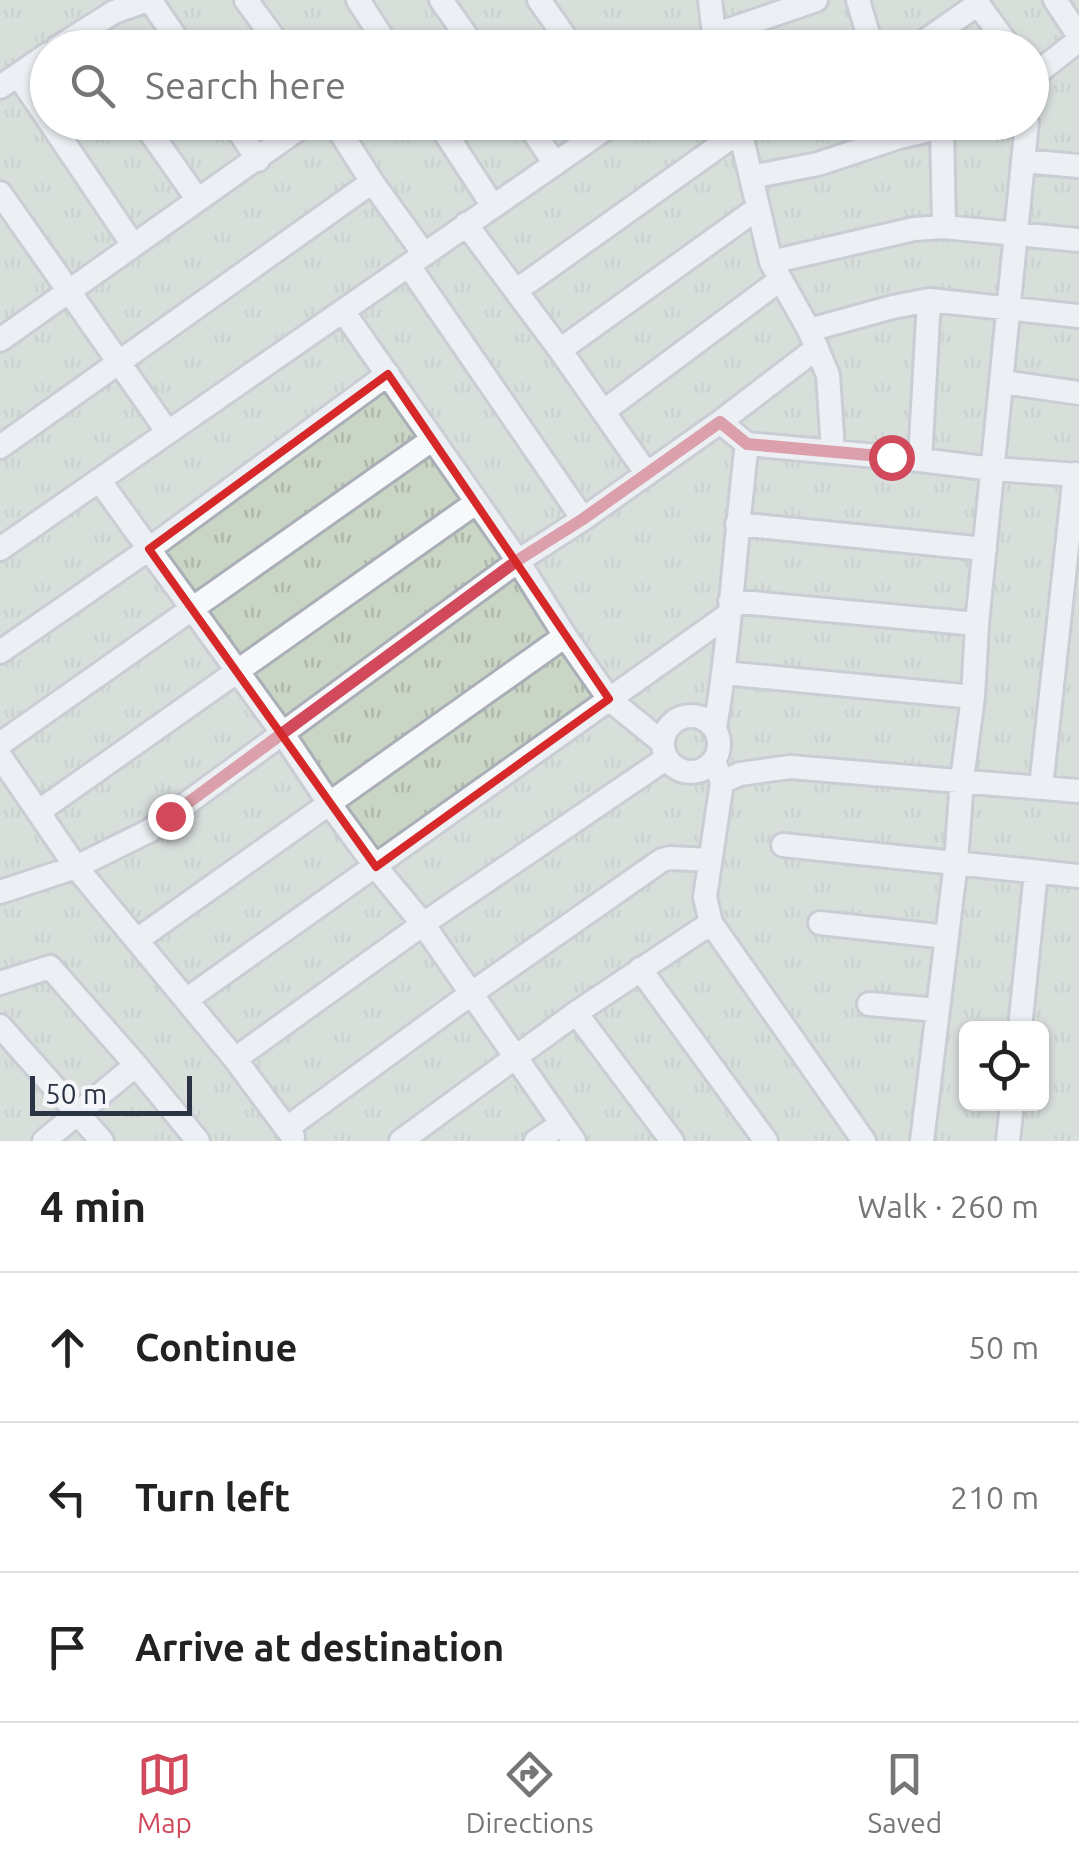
<!DOCTYPE html>
<meta charset="utf-8">
<style>
body{margin:0;font-family:Ubuntu,sans-serif;background:#f2f2f2;color:#222}
.controls{position:absolute;right:30px;bottom:30px;display:grid;overflow:hidden;border-radius:15px;box-shadow:0 2px 8px #0004}
.controls button{width:90px;height:90px;display:grid;place-items:center;padding:0;border:0;border-bottom:2px solid #e0e0e0;background:#fff;color:#222;font:50px sans-serif}
.scale{position:absolute;left:30px;bottom:25px;width:162px;box-sizing:border-box;padding-left:10px;border:5px solid #2b3445;border-top:0;font-size:28px;line-height:35px;white-space:nowrap;color:#2b3445;-webkit-text-stroke:8px #f4f6f9;paint-order:stroke}
.stop{position:absolute;width:30px;height:30px;margin:-22px;border:8px solid #d1495b;border-radius:50%;background:#fff}
.stop.end{background:#d1495b;border-color:#fff;box-shadow:0 2px 10px #0008}
.list{margin:0;padding:0;list-style:none}
h2{display:flex;justify-content:space-between;align-items:center;height:130px;margin:0;padding:0 40px;font-size:42px}
h2 small{font-size:32px;font-weight:400;color:#767676}
.list li{display:grid;grid-template-columns:65px 1fr auto;gap:30px;align-items:center;box-sizing:border-box;height:150px;padding:0 40px;border-top:2px solid #e0e0e0}
.list b{display:block;font-size:38px;white-space:nowrap}
.list em{font-size:32px;font-style:normal;color:#767676}
.icon{flex:none;width:55px;height:55px;fill:none;stroke:currentColor;stroke-width:2;stroke-linecap:round;stroke-linejoin:round}
.map{position:relative;flex:none;width:1079px;height:1141px;overflow:hidden}
.search{position:absolute;background:#fff;box-shadow:0 2px 8px #0004;left:30px;right:30px;top:30px;height:110px;display:flex;align-items:center;gap:25px;box-sizing:border-box;padding:0 35px;border-radius:55px;color:#767676;font-size:38px}
.sheet{height:580px;background:#fff}
nav{display:flex;justify-content:space-around;align-items:center;box-sizing:border-box;height:140px;border-top:2px solid #e0e0e0;background:#fff;font-size:28px;color:#767676}
nav a{display:grid;justify-items:center;gap:5px}
nav .on{color:#d1495b}
.map>svg:first-child{display:block}
.park{fill:url(#park-tufts);fill-rule:evenodd}
.lines{fill:none;stroke-linecap:round;stroke-linejoin:round}
.minor-casing{stroke:#a9aeb7;stroke-width:28}
.minor{stroke:#f7f8fa;stroke-width:22}
.route{stroke:#d1495b;stroke-width:12}
.marked{fill:none;stroke:#d62828;stroke-width:8;stroke-linejoin:round}
</style>
<div class="map">
<svg width="1079" height="1141" viewBox="0 0 1079 1141">
<defs>
<pattern id="park-tufts" width="24" height="20" patternUnits="userSpaceOnUse" patternTransform="scale(2.5)"><rect width="24" height="20" fill="#c9d6c5"/><path d="M3 7l-1-3M5 7V3M7 7l1-3M15 17l-1-3M17 17v-4M19 17l1-3" fill="none" stroke="#adb8ab"/></pattern>
</defs>
<rect width="100%" height="100%" fill="#e4e7ec"/>
<path class="park" d="M 0,0 L 1079,0 L 1079,1141 L 0,1141 ZM 48,48 L 1032,48 L 1032,122 L 48,122 ZM 966,1028 L 1042,1028 L 1042,1104 L 966,1104 Z"/>
<g class="lines">
<defs>
<path id="minor" d="M 150,0 L 183,48
M 246,0 L 281,48
M 358,0 L 389,48
M 441,0 L 475,48
M 539,0 L 573,48
M 710,0 L 714,35 L 718,46
M 858,0 L 872,48
M 975,0 L 1010,48
M 1055,0 L 1079,36
M 714,35 L 816,0
M 57,48 L 114,12 L 148,0
M 915,48 L 978,4
M 18,75 L 48,119
M 1032,77 L 1079,40
M 0,87 L 48,54
M 50,122 L 133,245
M 143,122 L 198,200
M 233,122 L 258,160
M 334,122 L 372,182 L 424,254
M 438,122 L 493,206
M 527,122 L 555,164
M 738,122 L 771,262 L 809,330 L 828,375 L 833,451
M 942,127 L 944,227
M 1023,161 L 1079,166
M 751,177 L 818,164 L 899,137 L 942,127 L 950,122
M 0,193 L 167,431
M 466,224 L 560,350 L 647,474
M 771,262 L 914,229 L 944,227 L 1079,240
M 409,266 L 583,519
M 517,290 L 740,131
M 343,311 L 518,561 L 565,636 L 609,699 L 663,743
M 809,330 L 893,307 L 929,300 L 1079,316
M 0,340 L 308,122
M 560,350 L 758,208
M 1003,382 L 1079,393
M 604,411 L 780,280
M 720,422 L 747,444 L 920,460 L 993,469 L 1079,475
M 0,447 L 372,182
M 920,460 L 929,300
M 99,480 L 283,734 L 329,803 L 376,867 L 423,924 L 574,1141
M 737,524 L 985,549
M 0,549 L 615,122
M 730,601 L 977,624
M 0,652 L 149,549 L 388,374
M 724,673 L 973,697
M663 744a28 28 0 1 1 56 0a28 28 0 1 1-56 0Z
M 715,728 C 731,634 735,539 747,444
M 0,744 L 433,439
M 0,756 L 76,867 L 235,1059 L 293,1137
M 714,761 L 722,782 L 705,897 L 711,923 L 864,1141
M 722,782 L 740,774 L 790,767 L 1079,791
M 1041,787 L 1075,474
M 38,812 L 477,502
M 783,845 L 1079,876
M 0,892 L 76,867 L 149,831 L 518,561 L 583,519 L 720,422 L 817,348
M 820,923 L 947,937
M 137,940 L 565,636
M 640,969 L 766,1141
M 0,983 L 50,967 L 136,1065 L 198,1141
M 186,1000 L 728,615
M 869,1004 L 938,1010
M 576,1013 L 672,1141
M 0,1026 L 102,1141
M 1020,1028 L 1036,872
M 235,1059 L 423,924 L 667,758
M 287,1128 L 472,993 L 662,860 L 670,858 L 710,860
M 44,1141 L 136,1065
M 401,1141 L 576,1013 L 711,923
M 536,1141 L 561,1124
M 922,1141 L 956,862 L 962,780 L 973,697 L 977,624 L 1027,122
M 1008,1141 L 1012,1104"/>
</defs>
<use href="#minor" class="minor-casing"/>
<use href="#minor" class="minor"/>
</g>
<g class="lines">
<path class="route" d="M 170,816 L 518,560 L 583,519 L 720,422 L 747,444 L 891,457"/>
</g>
<path d="M0 0H1079V1141H0ZM 388,374 L 609,699 L 376,867 L 149,549 Z" fill="#e4e7ec" fill-opacity=".55" fill-rule="evenodd"/>
<path class="marked" d="M 388,374 L 609,699 L 376,867 L 149,549 Z"/>
</svg>
<div class="controls">
<button><svg class="icon" aria-label="locate" viewBox="0 0 24 24"><circle cx="12" cy="12" r="6"/><path d="M12 2v4M12 18v4M2 12h4M18 12h4"/></svg></button>
</div>
<div class="scale">50 m</div>
<div class="stop" style="left:891px;top:457px"></div>
<div class="stop end" style="left:170px;top:816px"></div>
<div class="search"><svg class="icon" aria-label="search" viewBox="0 0 24 24"><circle cx="10" cy="10" r="6"/><path d="M15 15l6 6"/></svg>Search here</div>
</div>
<section class="sheet">
<h2>4 min<small>Walk · 260 m</small></h2>
<ul class="list">
<li><svg class="icon" aria-label="ahead" viewBox="0 0 24 24"><path d="M12 20V5M6 11l6-6 6 6"/></svg><div><b>Continue</b></div><em>50 m</em></li>
<li><svg class="icon" aria-label="left" viewBox="0 0 24 24"><path d="M17 20v-9H6M10 6l-5 5 5 5"/></svg><div><b>Turn left</b></div><em>210 m</em></li>
<li><svg class="icon" aria-label="arrive" viewBox="0 0 24 24"><path d="M6 21V4h12l-3 4 3 4H6"/></svg><div><b>Arrive at destination</b></div></li>
</ul>
</section>
<nav>
<a class="on"><svg class="icon" aria-label="map" viewBox="0 0 24 24"><path d="M3 6l6-2 6 2 6-2v14l-6 2-6-2-6 2zM9 4v14M15 6v14"/></svg>Map</a>
<a><svg class="icon" aria-label="directions" viewBox="0 0 24 24"><path d="M12 3l9 9-9 9-9-9zM9 14v-3h6M13 9l2 2-2 2"/></svg>Directions</a>
<a><svg class="icon" aria-label="saved" viewBox="0 0 24 24"><path d="M7 4h10v16l-5-4-5 4z"/></svg>Saved</a>
</nav>
